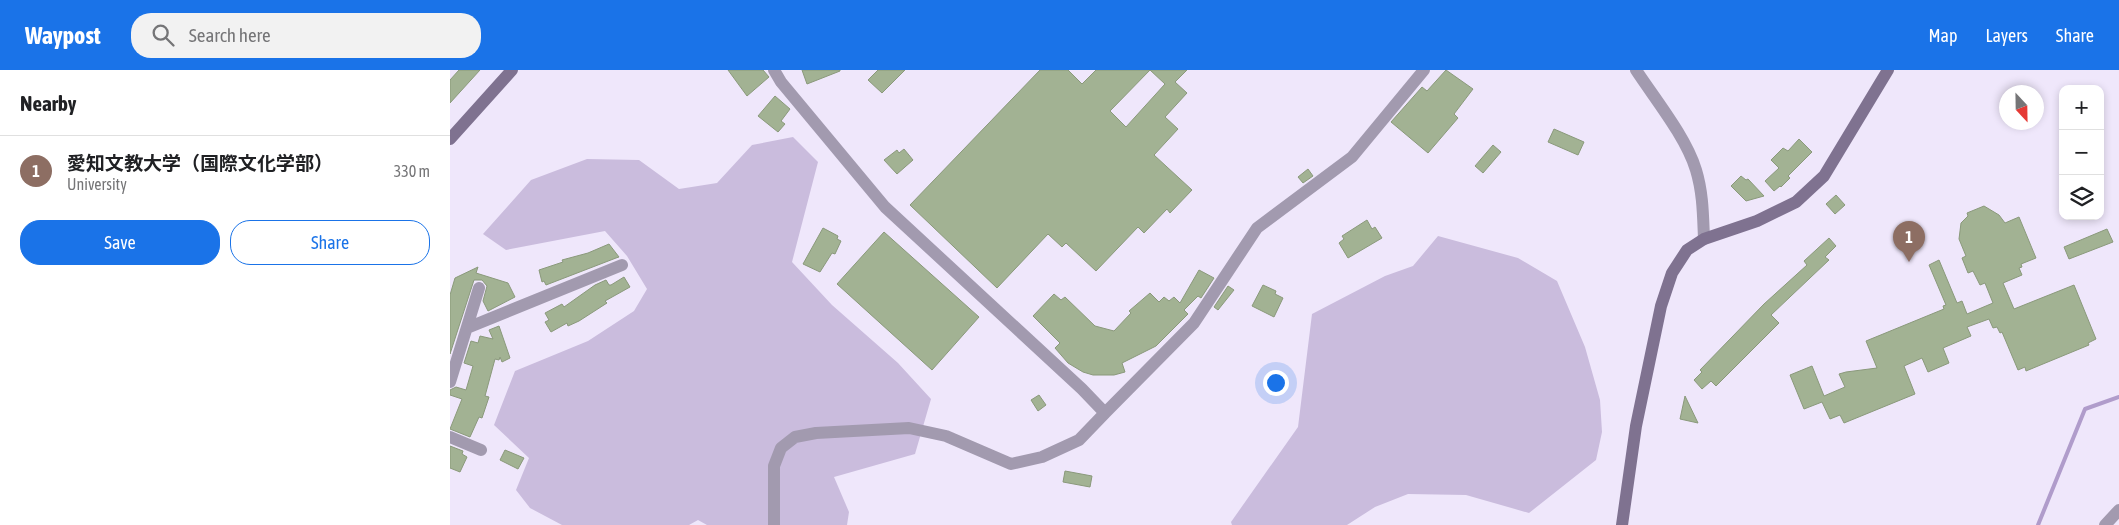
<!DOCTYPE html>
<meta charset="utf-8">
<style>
body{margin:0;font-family:"Asap Condensed","Noto Sans JP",sans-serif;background:#f2f2f2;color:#202124}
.controls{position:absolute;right:15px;top:15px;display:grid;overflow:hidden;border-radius:10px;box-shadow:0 2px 8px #0003}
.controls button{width:45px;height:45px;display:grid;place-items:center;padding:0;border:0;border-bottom:1px solid #e0e0e0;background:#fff;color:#202124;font:25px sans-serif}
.compass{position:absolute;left:1549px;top:15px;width:45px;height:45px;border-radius:50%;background:#fff;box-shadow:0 2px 8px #0003;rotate:158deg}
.you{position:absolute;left:825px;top:312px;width:18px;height:18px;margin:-12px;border:4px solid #fff;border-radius:50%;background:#1a73e8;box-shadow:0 0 0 8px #1a73e833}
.badge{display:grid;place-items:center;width:32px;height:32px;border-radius:50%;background:#1a73e8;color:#fff;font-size:16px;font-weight:700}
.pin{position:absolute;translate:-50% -41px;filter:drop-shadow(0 1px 2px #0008)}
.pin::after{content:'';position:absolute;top:26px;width:18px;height:15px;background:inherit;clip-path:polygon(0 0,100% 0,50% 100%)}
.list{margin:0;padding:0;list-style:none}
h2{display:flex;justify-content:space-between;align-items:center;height:65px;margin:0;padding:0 20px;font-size:21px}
h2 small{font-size:16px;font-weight:400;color:#757577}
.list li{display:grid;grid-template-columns:32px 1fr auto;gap:15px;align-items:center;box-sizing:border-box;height:70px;padding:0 20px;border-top:1px solid #e0e0e0}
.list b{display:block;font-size:19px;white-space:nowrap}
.list p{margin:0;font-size:16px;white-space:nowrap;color:#757577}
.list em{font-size:16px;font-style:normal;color:#757577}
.actions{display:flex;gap:10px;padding:15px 20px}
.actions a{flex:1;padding:11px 0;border:1px solid #1a73e8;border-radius:20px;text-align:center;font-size:18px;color:#1a73e8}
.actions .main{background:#1a73e8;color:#fff}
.icon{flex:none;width:28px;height:28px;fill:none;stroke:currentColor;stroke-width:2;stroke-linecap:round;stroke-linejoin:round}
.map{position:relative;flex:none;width:1669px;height:455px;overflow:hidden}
header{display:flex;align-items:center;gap:30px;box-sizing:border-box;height:70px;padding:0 25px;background:#1a73e8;color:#fff}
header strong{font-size:24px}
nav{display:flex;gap:28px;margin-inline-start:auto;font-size:18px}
.search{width:350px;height:45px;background:#f2f2f2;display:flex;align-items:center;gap:12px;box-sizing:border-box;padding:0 18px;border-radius:20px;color:#757577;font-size:19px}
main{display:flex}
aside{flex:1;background:#fff}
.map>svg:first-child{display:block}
.green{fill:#cabcdd}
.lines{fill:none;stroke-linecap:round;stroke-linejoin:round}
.stream{stroke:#b09ccb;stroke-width:4}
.building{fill:#a2b293;stroke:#8a997b}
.street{stroke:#a29aaf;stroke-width:12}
.secondary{stroke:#7f7290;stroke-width:12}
</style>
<header>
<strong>Waypost</strong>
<div class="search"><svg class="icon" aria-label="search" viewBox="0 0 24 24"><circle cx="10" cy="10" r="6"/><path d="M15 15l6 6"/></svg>Search here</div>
<nav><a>Map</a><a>Layers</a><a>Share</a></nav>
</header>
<main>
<aside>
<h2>Nearby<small></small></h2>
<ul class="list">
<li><span class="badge" style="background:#8d6e63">1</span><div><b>愛知文教大学（国際文化学部）</b><p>University</p></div><em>330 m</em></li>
</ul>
<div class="actions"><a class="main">Save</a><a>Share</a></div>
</aside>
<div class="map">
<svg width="1669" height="455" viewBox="0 0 1669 455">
<rect width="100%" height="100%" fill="#efe7fb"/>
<path class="green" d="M 343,67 L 368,92 L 342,192 L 382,235 L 448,293 L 481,329 L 465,384 L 384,407 L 399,442 L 397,455 L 257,455 L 248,450 L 239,455 L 112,455 L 80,438 L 66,420 L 79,388 L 44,355 L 65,301 L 138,271 L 184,241 L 197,219 L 177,186 L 155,161 L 56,180 L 33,164 L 81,110 L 137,89 L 189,90 L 229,119 L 267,113 L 302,75 Z
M 988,166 L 1068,188 L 1107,211 L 1135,277 L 1150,330 L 1152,362 L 1146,390 L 1079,443 L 1016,425 L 958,424 L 925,437 L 897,455 L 782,455 L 781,452 L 848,357 L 862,244 L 935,206 L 963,196 Z"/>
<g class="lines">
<path class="stream" d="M 1588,455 L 1635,339 L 1669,327"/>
</g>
<path class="building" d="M 9,0 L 30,0 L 0,33 L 0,10 Z
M 278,0 L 313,0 L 319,7 L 297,26 Z
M 352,0 L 390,0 L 390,1 L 357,14 Z
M 428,0 L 455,0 L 432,23 L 418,10 Z
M 590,0 L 618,0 L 632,14 L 646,0 L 700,0 L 660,41 L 676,57 L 715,14 L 700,0 L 737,0 L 725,12 L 737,23 L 715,47 L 728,59 L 704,85 L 742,120 L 720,143 L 717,139 L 694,163 L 688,157 L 646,201 L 616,173 L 612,177 L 598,164 L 547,218 L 460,135 Z
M 996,0 L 1023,19 L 1004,44 L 1008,48 L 978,83 L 941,52 L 972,17 L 977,21 Z
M 325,26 L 340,39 L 331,51 L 335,54 L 328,62 L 308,46 Z
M 1104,59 L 1134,72 L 1128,85 L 1098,72 Z
M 1349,69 L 1362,82 L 1338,106 L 1340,108 L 1331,117 L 1330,116 L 1324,121 L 1315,111 L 1329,98 L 1321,90 L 1333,78 L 1338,81 Z
M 1043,75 L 1051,82 L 1033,103 L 1025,96 Z
M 454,79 L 463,90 L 447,104 L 434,90 L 447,80 L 449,83 Z
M 858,99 L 863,106 L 853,113 L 848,107 Z
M 1291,106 L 1296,110 L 1298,109 L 1314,126 L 1296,131 L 1281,116 Z
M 1386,125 L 1395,135 L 1385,144 L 1376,134 Z
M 1534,136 L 1549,145 L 1555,153 L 1569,147 L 1586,188 L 1571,194 L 1572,197 L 1569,198 L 1572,205 L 1553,213 L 1564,239 L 1624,215 L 1646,269 L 1638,273 L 1639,275 L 1576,301 L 1575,297 L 1568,300 L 1552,262 L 1550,263 L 1547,257 L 1543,258 L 1539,249 L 1517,257 L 1521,266 L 1493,278 L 1499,293 L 1478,302 L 1472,288 L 1454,296 L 1465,324 L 1394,353 L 1390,345 L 1380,349 L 1372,332 L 1354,339 L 1340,305 L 1362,296 L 1374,326 L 1395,317 L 1389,304 L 1396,302 L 1427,298 L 1416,271 L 1494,239 L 1493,236 L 1496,235 L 1479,195 L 1489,190 L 1507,233 L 1512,231 L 1517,244 L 1543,233 L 1535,213 L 1530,215 L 1523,201 L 1518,203 L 1512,188 L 1516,186 L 1509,169 L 1511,153 L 1518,146 L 1517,143 Z
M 917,150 L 922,159 L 925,157 L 932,168 L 898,188 L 889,173 L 894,169 L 892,166 Z
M 373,158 L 388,166 L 387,169 L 391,171 L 385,184 L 382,183 L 370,202 L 353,194 Z
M 1657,159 L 1663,172 L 1619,189 L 1614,177 Z
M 434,162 L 529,247 L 482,300 L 387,214 Z
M 1379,168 L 1386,176 L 1375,187 L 1379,190 L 1321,245 L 1329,253 L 1266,316 L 1261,311 L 1252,319 L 1244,310 L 1252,302 L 1250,300 L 1314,234 L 1357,195 L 1354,191 Z
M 159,174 L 169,187 L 166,188 L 96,215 L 94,211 L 92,212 L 89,200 L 113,192 L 112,190 L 138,183 Z
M 28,197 L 26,203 L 58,213 L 65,227 L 38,241 L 33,231 L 37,216 L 32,210 L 24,210 L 0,284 L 0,225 L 5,208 Z
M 749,200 L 764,208 L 751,228 L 748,226 L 734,240 L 738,244 L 706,276 L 672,293 L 675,302 L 664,305 L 643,305 L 633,302 L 618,293 L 605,278 L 610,273 L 583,246 L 604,224 L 611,230 L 615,227 L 645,256 L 664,261 L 681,243 L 679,241 L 700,223 L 709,232 L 714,227 L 719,231 L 724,227 L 730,233 Z
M 174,207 L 180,217 L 155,231 L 157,233 L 129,251 L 118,256 L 117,253 L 101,262 L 95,252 L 99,250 L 95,243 L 112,234 L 114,237 L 145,215 L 156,210 L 159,215 L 161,215 Z
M 813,215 L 826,221 L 825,224 L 833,228 L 824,247 L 802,236 Z
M 778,216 L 784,220 L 768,240 L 764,237 Z
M 49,256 L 60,288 L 52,292 L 50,287 L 49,290 L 45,289 L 35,326 L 39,327 L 32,348 L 29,347 L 20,367 L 0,359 L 12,329 L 0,325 L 0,320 L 6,317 L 16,320 L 23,296 L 14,293 L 21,271 L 28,273 L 30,266 L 43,269 L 39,260 Z
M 589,325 L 596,335 L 588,341 L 581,330 Z
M 1235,326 L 1248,353 L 1230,349 Z
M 0,376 L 13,381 L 12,384 L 17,387 L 10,402 L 0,398 Z
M 55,380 L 74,388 L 68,399 L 50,390 Z
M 615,401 L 642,406 L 640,417 L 613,412 Z"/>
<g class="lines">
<path class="street" d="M 324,0 L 331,12 L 435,137 L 632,319 L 655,343 L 744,253 L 807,158 L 902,87 L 974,0
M 1186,0 C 1205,29 1236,67 1246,100 C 1253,123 1253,145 1254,169
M 17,258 L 172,195
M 0,312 L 29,218
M 0,367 L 31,380
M 324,455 L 324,396 L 331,378 L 345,367 L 366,363 L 459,358 L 496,366 L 561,394 L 592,387 L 629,370 L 655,343
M 1655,455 L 1669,440"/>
<path class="secondary" d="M 0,69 L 62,0
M 1172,455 L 1186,356 L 1211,236 L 1222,203 L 1237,180 L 1254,169 L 1307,151 L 1346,132 L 1374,106 L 1438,0"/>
</g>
</svg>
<div class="controls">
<button>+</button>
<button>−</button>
<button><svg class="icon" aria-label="layers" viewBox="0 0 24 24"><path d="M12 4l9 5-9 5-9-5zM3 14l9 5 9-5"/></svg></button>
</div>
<svg class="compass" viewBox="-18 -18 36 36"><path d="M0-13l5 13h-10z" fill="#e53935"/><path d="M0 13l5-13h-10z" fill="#757577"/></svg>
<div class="you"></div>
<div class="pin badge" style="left:1459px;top:192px;background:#8d6e63">1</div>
</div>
</main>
